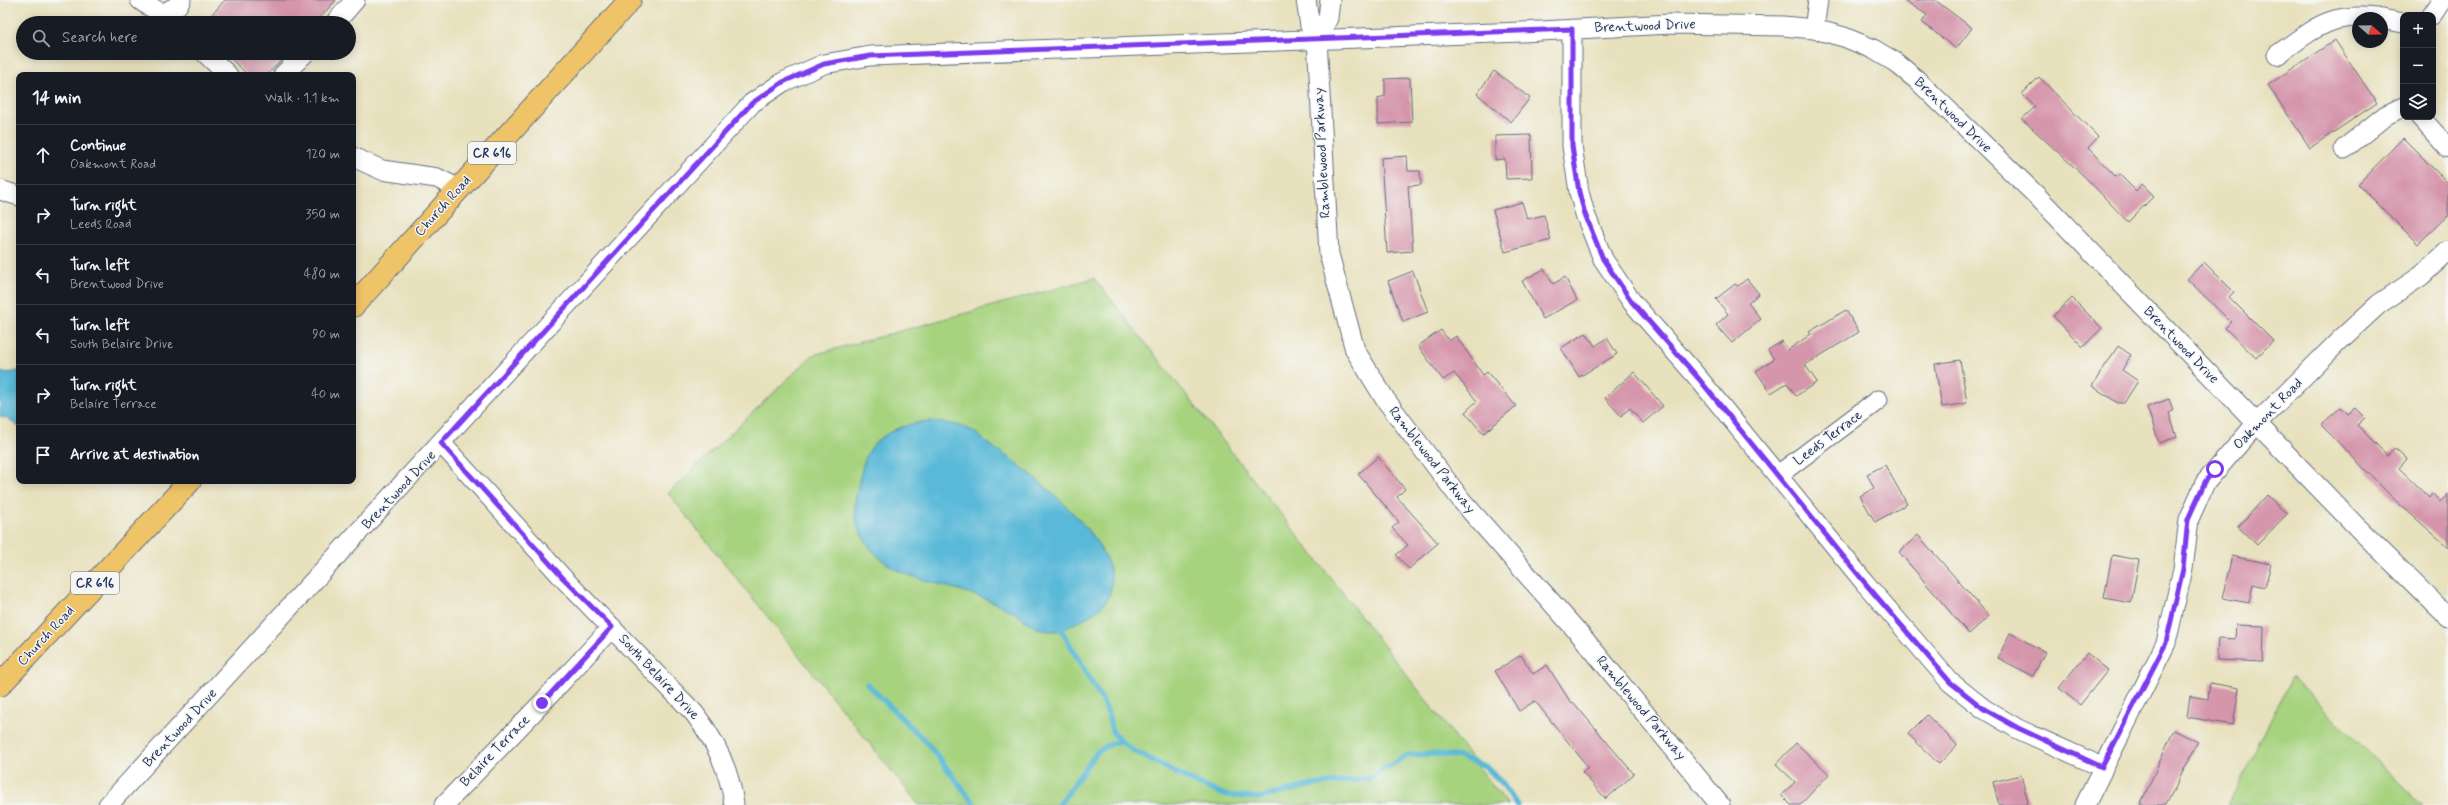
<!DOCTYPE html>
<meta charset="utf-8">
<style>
body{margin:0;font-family:Mynerve,sans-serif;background:#20242c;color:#f1f3f6}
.controls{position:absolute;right:12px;top:12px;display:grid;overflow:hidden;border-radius:8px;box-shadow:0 2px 10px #0003}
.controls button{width:36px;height:36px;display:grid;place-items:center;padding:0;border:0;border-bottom:1px solid #363941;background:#171b24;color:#f1f3f6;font:20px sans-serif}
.compass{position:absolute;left:2352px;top:12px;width:36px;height:36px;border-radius:50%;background:#171b24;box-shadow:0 2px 10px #0003;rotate:110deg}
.stop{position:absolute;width:12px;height:12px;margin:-9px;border:3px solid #7c3aed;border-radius:50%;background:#fff}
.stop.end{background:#7c3aed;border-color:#fff;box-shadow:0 1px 4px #0008}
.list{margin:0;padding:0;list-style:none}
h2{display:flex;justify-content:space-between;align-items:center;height:52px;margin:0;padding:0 16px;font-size:17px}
h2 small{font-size:13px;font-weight:400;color:#9ea1a6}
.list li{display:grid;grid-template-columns:26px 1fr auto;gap:12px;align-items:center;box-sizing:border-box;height:60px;padding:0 16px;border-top:1px solid #363941}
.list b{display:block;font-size:15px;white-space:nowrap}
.list p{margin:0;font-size:13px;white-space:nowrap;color:#9ea1a6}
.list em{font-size:13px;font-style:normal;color:#9ea1a6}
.icon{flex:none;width:22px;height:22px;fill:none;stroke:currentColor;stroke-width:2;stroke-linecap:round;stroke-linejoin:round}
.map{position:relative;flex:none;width:2448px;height:805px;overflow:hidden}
.search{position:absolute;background:#171b24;box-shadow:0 2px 10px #0003;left:16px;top:16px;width:340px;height:44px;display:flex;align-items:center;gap:10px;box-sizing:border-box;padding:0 14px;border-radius:22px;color:#9ea1a6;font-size:15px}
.panel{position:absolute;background:#171b24;box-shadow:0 2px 10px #0003;left:16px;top:72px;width:340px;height:412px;border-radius:8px}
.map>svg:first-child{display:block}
.green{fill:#a7d37f;stroke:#61816e}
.water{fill:#5ab9d8;stroke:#3a749b}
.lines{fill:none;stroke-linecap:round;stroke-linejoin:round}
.stream{stroke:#5ab9d8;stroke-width:5.5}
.building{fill:#d595ab}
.minor-casing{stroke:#636d7f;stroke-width:21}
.major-casing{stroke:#636d7f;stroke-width:24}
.minor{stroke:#fff;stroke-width:19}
.major{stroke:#efc469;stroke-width:22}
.route{stroke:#7c3aed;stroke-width:5}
.labels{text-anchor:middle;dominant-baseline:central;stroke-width:3;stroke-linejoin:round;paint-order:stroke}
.shield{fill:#f6f6f2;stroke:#5d6b8a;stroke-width:1}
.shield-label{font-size:13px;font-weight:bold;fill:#1b2f5e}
.street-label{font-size:14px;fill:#1b2f5e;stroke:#f6f6f2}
</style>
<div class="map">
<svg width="2448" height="805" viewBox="0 0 2448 805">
<rect width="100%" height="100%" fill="#f6f6f2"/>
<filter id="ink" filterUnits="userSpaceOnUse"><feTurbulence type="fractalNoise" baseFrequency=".025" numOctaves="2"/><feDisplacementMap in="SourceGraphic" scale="8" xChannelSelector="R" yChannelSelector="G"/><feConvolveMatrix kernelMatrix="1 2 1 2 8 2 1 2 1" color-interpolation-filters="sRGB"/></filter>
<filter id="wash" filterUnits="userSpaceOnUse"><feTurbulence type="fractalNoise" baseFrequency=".012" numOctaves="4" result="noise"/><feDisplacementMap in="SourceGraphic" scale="16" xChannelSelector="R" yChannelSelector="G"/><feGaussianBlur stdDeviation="0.9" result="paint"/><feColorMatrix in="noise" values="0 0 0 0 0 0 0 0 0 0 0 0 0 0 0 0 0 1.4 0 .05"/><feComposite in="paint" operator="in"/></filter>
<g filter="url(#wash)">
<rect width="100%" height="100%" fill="#e8e1bd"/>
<path class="green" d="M 1094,278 L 1317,560 L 1508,805 L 919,805 L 668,493 L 813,355 Z
M 2292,677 L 2422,805 L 2228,805 Z"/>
<path class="water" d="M 19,370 L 19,427 L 7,418 L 0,417 L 0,373 L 15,372 Z
M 929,421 C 946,423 959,423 974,432 C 981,436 986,443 993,447 C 1031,471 1167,576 1087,617 C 1072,625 1061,634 1044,630 C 1031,627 1023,618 1013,612 C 1002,606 991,601 980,597 C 954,587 919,581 895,569 C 875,558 856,534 855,512 C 854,498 859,483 862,469 C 869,436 898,425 929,421 Z"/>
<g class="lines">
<path class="stream" d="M 1058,624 L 1102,700 L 1108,713 L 1112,731 L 1118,739 L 1132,750 L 1198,784 L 1225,795 L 1260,798 L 1312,785 L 1368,779 L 1407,755 L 1438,754 L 1460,757 L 1485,766 L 1502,783 L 1517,805
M 867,684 L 928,744 L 975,805
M 1059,805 L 1097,752 L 1113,743 L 1121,742"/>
</g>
<g id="blocks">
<path class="building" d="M 225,0 L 336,0 L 315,23 L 204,23 Z
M 1904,0 L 1935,0 L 1972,28 L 1956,49 L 1922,22 L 1927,15 Z
M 2335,40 L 2377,103 L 2310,148 L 2268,85 Z
M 225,53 L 288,53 L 267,75 L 248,75 Z
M 1494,71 L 1530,98 L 1511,122 L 1477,94 Z
M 2039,77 L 2098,137 L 2088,148 L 2116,177 L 2119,174 L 2136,191 L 2142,184 L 2154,196 L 2128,222 L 2086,178 L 2022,119 L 2035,107 L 2022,94 Z
M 1410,78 L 1412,122 L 1378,124 L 1378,98 L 1385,96 L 1385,79 Z
M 1531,135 L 1532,178 L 1506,179 L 1505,159 L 1495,160 L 1495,136 Z
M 2403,138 L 2448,183 L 2448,215 L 2418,244 L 2358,184 Z
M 1407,156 L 1408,171 L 1420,171 L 1421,185 L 1408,186 L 1413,251 L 1387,253 L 1381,158 Z
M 1522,202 L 1527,219 L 1544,215 L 1551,240 L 1505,252 L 1493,210 Z
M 2204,262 L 2234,292 L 2229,297 L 2273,341 L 2256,358 L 2225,328 L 2231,322 L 2187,279 Z
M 1544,269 L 1553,284 L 1565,277 L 1577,300 L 1543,319 L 1522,281 Z
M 1413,271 L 1428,312 L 1403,322 L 1388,281 Z
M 1747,279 L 1759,294 L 1748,303 L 1761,319 L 1732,343 L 1716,325 L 1728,314 L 1716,299 L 1735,284 L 1738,286 Z
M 2072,298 L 2102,328 L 2083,347 L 2053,316 Z
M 1846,310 L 1859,332 L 1805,365 L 1817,382 L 1796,396 L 1787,383 L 1771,393 L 1756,371 L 1774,359 L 1768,350 L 1782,341 L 1788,350 L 1811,334 L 1809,332 Z
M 1441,330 L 1449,341 L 1456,336 L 1483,375 L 1487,372 L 1516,406 L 1483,434 L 1465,412 L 1477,401 L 1454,373 L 1443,380 L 1418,346 Z
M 1586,333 L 1595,346 L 1607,338 L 1617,354 L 1579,377 L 1561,348 Z
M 2118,346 L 2131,355 L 2122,370 L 2138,381 L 2124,403 L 2118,403 L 2092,386 Z
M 1960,360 L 1967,403 L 1942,407 L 1935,364 Z
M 1634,372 L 1663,406 L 1643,423 L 1630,408 L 1621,416 L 1605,398 Z
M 2169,399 L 2173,410 L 2169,413 L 2177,437 L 2159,443 L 2147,407 Z
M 2341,407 L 2348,414 L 2355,408 L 2365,418 L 2357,425 L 2387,455 L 2395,448 L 2407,459 L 2399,468 L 2429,497 L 2432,493 L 2440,502 L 2448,494 L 2448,547 L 2395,500 L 2321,425 Z
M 1378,457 L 1405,489 L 1397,497 L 1438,543 L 1409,569 L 1396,555 L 1408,545 L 1392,528 L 1399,522 L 1358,474 Z
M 1885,465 L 1907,504 L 1875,522 L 1860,496 L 1874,488 L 1867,474 Z
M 2267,495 L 2287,514 L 2257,545 L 2238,527 Z
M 1918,535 L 1989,616 L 1969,634 L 1899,552 Z
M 2112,555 L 2139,560 L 2131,603 L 2104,598 Z
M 2232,556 L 2271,564 L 2265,587 L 2253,584 L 2249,603 L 2222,598 Z
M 2236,625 L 2264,626 L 2263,662 L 2217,660 L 2218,638 L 2235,639 Z
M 2010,633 L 2045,652 L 2033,676 L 1998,658 Z
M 2087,653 L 2108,670 L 2080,705 L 2059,688 Z
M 1521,655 L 1533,674 L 1547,665 L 1571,703 L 1573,702 L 1634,774 L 1606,799 L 1582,772 L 1588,767 L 1535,701 L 1519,711 L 1495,671 Z
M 2210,683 L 2239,688 L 2233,725 L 2187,717 L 2190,696 L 2208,699 Z
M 1927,715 L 1957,745 L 1939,764 L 1908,734 Z
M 2174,730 L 2198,742 L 2166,805 L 2140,805 Z
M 1796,743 L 1829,774 L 1800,805 L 1791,805 L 1781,795 L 1795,782 L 1776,764 Z
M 2021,775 L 2028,802 L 2026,805 L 1999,805 L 1993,782 Z"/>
</g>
</g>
<g filter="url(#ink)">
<use href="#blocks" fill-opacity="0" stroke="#636d7f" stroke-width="1"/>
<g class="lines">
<defs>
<path id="minor" d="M 140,0 C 152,9 164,13 174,23
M 1306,0 L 1310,26 L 1317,39 L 1329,254 L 1355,350 L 1385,399 L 1462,501 L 1584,639 L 1720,805
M 164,13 L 177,6 L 181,0
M 2432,15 L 2442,0
M 2382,19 L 2403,23
M 335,23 L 355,0
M 1572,29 L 1572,146 L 1579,192 L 1585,214 L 1603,259 L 1632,302 L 1699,379 L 1865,583 L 1950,682 L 1984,709 L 2018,729 L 2102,767
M 1814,29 L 1818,0
M 1317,39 L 1328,18 L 1330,0
M 205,53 L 228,75
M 2277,55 C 2315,28 2328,13 2377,18
M 283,75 L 305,53
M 2420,117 L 2448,148
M 2344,149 L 2386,115 L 2403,107
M 353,157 L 382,170 L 437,178 L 459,189
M 0,190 L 19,196
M 441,443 L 563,578 L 694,713 C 715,740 730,770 734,805
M 1778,475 L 1878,400
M 108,805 L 752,103 L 783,82 L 824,64 L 870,56 L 1522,32 L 1670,24 L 1783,26 L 1814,29 L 1844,37 L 1873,49 L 1895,62 L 1917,80 L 2038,197 L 2356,526 L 2448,617
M 444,805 L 542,703 L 612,627
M 2085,805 L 2166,643 L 2183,569 L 2189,519 L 2205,483 L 2257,423 L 2341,339 L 2379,304 L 2421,276 L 2448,251"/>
<path id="major" d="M 353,306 L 630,0
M 0,685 L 190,481"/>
</defs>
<use href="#minor" class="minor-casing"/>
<use href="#major" class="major-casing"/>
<use href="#minor" class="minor"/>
<use href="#major" class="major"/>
</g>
</g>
<g class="lines" filter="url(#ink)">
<path class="route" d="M 542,703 L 612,627 L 563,578 L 441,443 L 752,103 L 783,82 L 824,64 L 870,56 L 1572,29 L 1572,146 L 1579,192 L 1585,214 L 1603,259 L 1632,302 L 1699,379 L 1865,583 L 1950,682 L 1984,709 L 2018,728 L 2102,767 L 2166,643 L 2183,569 L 2188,519 L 2205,482 L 2215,469"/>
</g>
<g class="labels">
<g class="shield">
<rect x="468" y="142" width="48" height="22" rx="3"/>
<rect x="71" y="572" width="48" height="22" rx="3"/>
</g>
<g class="shield-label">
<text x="492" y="153">CR 616</text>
<text x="95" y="583">CR 616</text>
</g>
<g class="street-label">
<text transform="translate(1645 26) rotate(-2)">Brentwood Drive</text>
<text transform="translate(1953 115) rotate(44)">Brentwood Drive</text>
<text transform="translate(1322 153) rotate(-93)">Ramblewood Parkway</text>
<text transform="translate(443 206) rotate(-48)">Church Road</text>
<text transform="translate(2181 345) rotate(46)">Brentwood Drive</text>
<text transform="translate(2268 414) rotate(-46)">Oakmont Road</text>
<text transform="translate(1828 438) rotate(-37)">Leeds Terrace</text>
<text transform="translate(1432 460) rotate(52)">Ramblewood Parkway</text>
<text transform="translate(399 490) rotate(-47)">Brentwood Drive</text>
<text transform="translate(46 636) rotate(-47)">Church Road</text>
<text transform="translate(659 677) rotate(47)">South Belaire Drive</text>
<text transform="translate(1641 708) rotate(50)">Ramblewood Parkway</text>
<text transform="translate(180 728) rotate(-47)">Brentwood Drive</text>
<text transform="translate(495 751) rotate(-46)">Belaire Terrace</text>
</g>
</g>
</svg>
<div class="controls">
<button>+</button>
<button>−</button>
<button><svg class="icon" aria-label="layers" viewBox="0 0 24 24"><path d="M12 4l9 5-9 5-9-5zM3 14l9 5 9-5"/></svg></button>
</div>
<svg class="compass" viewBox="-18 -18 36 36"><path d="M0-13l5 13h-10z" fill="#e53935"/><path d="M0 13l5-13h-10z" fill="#9ea1a6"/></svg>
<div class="stop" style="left:2215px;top:469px"></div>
<div class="stop end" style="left:542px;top:703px"></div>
<div class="search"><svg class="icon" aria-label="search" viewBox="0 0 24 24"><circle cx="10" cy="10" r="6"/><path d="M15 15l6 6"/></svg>Search here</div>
<section class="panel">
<h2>14 min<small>Walk · 1.1 km</small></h2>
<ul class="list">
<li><svg class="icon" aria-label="ahead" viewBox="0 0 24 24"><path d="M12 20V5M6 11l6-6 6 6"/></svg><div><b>Continue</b><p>Oakmont Road</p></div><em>120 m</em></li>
<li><svg class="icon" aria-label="right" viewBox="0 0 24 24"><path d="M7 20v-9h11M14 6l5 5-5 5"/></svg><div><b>Turn right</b><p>Leeds Road</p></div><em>350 m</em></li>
<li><svg class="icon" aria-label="left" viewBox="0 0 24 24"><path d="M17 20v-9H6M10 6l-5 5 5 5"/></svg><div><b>Turn left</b><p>Brentwood Drive</p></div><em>480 m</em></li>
<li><svg class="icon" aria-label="left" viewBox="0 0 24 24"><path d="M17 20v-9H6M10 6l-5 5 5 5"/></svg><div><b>Turn left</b><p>South Belaire Drive</p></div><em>90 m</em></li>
<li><svg class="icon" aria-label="right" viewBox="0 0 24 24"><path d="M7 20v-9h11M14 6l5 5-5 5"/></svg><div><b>Turn right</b><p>Belaire Terrace</p></div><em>40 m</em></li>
<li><svg class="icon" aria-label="arrive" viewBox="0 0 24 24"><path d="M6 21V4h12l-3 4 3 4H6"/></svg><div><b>Arrive at destination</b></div></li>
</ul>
</section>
</div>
